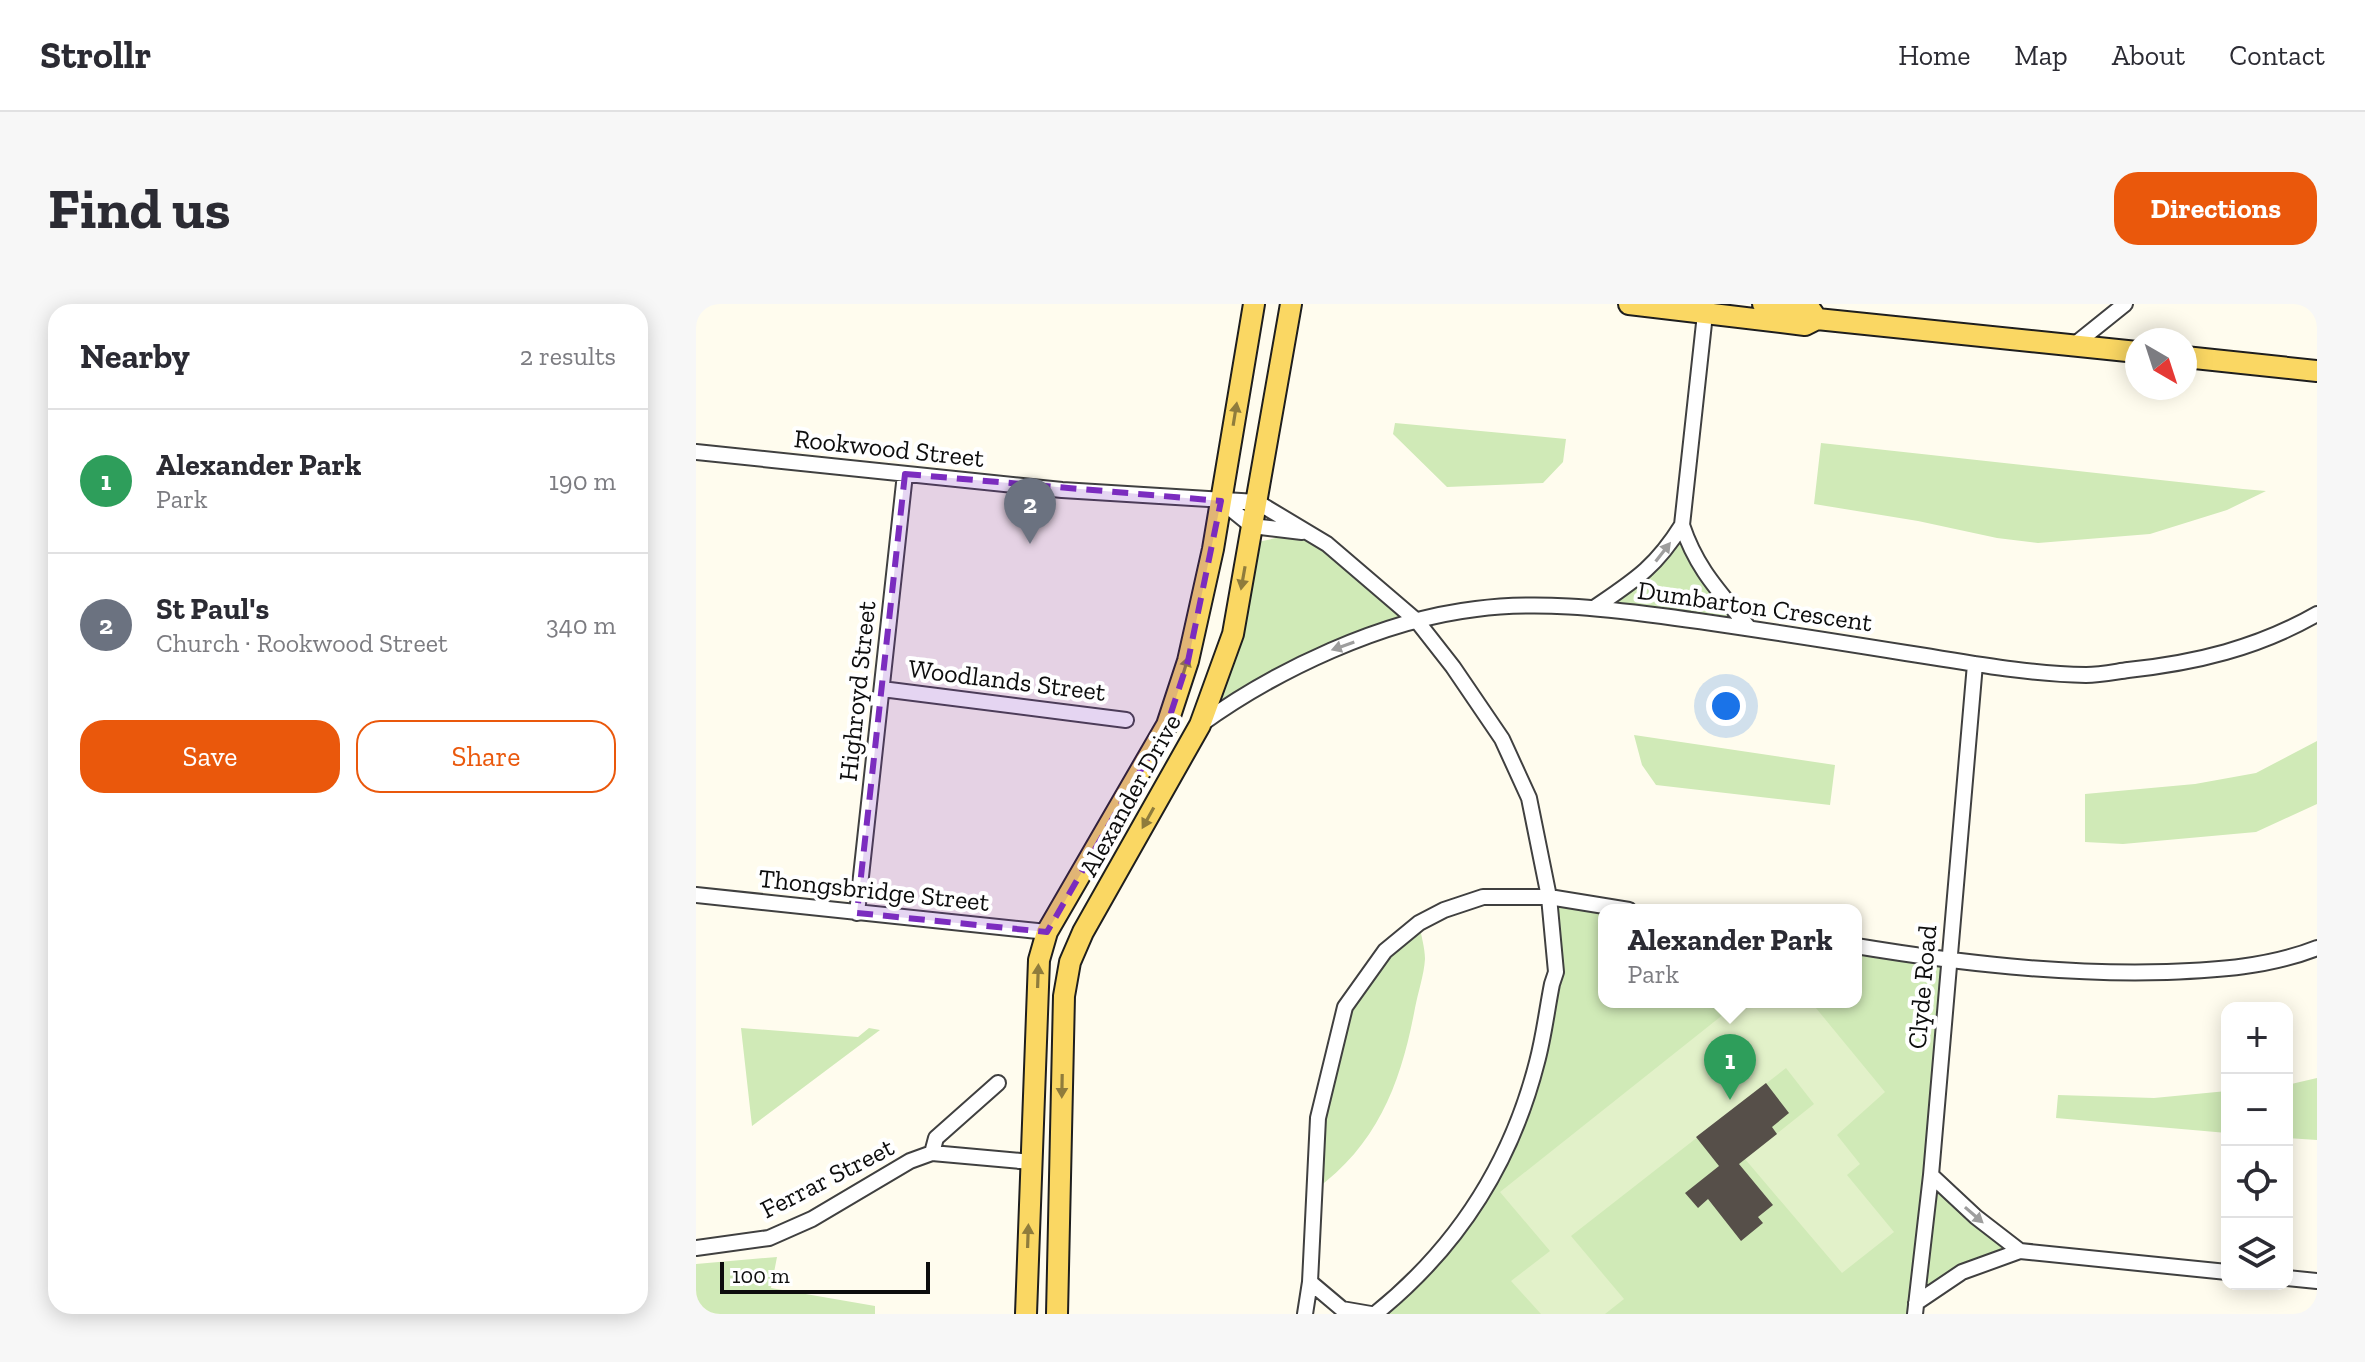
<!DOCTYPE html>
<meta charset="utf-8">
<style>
body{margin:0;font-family:"Zilla Slab",serif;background:#f7f7f7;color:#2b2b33}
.controls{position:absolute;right:24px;bottom:24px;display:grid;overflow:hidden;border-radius:16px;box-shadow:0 4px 20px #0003}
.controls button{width:72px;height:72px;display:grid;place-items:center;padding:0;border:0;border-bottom:2px solid #e1e1e2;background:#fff;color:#2b2b33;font:40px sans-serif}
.compass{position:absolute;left:1429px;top:24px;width:72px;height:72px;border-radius:50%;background:#fff;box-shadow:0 4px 20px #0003;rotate:141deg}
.scale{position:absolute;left:24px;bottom:20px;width:210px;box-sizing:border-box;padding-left:8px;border:4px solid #0d0d0d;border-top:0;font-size:22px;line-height:28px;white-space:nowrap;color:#0d0d0d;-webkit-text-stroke:6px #fff;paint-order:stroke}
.you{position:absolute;left:1030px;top:402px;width:28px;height:28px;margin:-20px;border:6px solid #fff;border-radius:50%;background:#1a73e8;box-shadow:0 0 0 12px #1a73e833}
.badge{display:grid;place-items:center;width:52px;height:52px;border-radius:50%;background:#ea580c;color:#fff;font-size:26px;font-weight:700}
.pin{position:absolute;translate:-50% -66px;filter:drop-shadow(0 2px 4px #0008)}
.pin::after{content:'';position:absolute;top:42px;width:28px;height:24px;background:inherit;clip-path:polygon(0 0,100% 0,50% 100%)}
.popup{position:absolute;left:902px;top:600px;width:264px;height:104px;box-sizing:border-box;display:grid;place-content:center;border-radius:16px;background:#fff;filter:drop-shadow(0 2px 6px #0005);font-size:26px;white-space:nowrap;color:#7c7c81}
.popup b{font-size:30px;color:#2b2b33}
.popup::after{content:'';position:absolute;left:50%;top:100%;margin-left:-16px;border:16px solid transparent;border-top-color:#fff}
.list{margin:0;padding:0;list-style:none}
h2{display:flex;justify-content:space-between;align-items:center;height:104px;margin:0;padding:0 32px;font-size:34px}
h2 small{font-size:26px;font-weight:400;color:#7c7c81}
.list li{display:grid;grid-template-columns:52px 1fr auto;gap:24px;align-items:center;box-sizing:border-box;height:144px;padding:0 32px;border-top:2px solid #e1e1e2}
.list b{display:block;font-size:30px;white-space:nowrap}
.list p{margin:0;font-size:26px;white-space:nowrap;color:#7c7c81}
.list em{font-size:26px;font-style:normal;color:#7c7c81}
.actions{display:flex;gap:16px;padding:24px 32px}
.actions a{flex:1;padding:18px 0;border:2px solid #ea580c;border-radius:24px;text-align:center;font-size:28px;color:#ea580c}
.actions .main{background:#ea580c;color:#fff}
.icon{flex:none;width:44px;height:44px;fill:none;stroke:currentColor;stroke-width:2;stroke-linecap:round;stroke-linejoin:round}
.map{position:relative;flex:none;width:1621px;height:1010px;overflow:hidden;border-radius:24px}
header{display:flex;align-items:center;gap:48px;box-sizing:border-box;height:112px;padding:0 40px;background:#fff;border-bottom:2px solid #e1e1e2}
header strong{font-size:38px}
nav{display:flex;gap:44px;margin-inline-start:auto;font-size:28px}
.intro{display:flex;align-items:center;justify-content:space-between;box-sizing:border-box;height:192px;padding:0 48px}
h1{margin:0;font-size:56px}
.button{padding:20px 36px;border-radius:24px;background:#ea580c;color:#fff;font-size:28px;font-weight:700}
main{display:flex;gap:48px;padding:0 48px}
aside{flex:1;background:#fff;border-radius:24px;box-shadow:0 4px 20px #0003}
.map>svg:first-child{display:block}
.green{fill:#d0eab7}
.pitch{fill:#e2f1c9}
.building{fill:#564f49}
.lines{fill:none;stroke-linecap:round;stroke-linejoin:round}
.minor-casing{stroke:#404040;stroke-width:18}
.primary-casing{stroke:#1e1e1e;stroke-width:24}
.minor{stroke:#fff;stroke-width:14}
.primary{stroke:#fad763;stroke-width:20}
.oneway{fill:#8f7c3c}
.oneway2{fill:#9e9e9e}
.marked{fill:#7b2cbf;fill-opacity:0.2;stroke:#7b2cbf;stroke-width:6;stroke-dasharray:16 10;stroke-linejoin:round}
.labels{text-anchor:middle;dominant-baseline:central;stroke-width:8;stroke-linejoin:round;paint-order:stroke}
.street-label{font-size:26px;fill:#0d0d0d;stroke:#fff}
</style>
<header>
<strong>Strollr</strong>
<nav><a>Home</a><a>Map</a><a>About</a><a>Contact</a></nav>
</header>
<div class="intro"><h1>Find us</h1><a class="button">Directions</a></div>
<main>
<aside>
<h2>Nearby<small>2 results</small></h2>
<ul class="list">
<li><span class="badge" style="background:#2e9e5b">1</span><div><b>Alexander Park</b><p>Park</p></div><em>190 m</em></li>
<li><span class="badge" style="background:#6b7280">2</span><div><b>St Paul's</b><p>Church · Rookwood Street</p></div><em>340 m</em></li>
</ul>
<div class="actions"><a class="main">Save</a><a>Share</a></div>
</aside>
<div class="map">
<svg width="1621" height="1010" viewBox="0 0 1621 1010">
<rect width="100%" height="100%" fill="#fffcee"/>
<path class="green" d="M 699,119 L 870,135 L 867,158 L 847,179 L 751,183 L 697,130 Z
M 1125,139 L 1547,185 L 1570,187 L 1531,206 L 1454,230 L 1342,239 L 1301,234 L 1222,217 L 1118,200 Z
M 986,221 L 1053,324 L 898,304 L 954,265 Z
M 607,228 L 721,317 L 634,346 L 504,421 L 562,238 Z
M 938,431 L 1139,461 L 1134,501 L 960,481 L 946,461 Z
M 1621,437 L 1621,500 L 1560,528 L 1427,540 L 1389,538 L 1389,490 L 1499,480 L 1560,469 Z
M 853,593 L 908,606 L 908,698 L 1160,698 L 1160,642 L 1251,657 L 1235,871 L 1324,947 L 1266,968 L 1219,1010 L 679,1010 L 750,943 L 816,833 L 860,668 Z
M 723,619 C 725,631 729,644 729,655 C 728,671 722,688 719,704 C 705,779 682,840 619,886 L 622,814 L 649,703 Z
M 45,724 L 162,733 L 173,724 L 184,726 L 56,822 Z
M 1621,774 L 1621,836 L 1591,834 L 1591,781 Z
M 1531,787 L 1531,829 L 1360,814 L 1362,791 L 1458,794 Z
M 81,953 L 75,984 L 179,1002 L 179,1010 L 0,1010 L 0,960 Z"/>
<path class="pitch" d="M 1043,698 L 1115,698 L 1189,788 L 1141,831 L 1164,860 L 1151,871 L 1198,928 L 1146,969 L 1049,855 L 1118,800 L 1090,764 L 875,932 L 928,995 L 909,1010 L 845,1010 L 815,977 L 854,947 L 804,888 Z"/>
<path class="building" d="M 1070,779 L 1093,809 L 1076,823 L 1081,830 L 1043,860 L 1077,901 L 1062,913 L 1067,919 L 1045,937 L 1012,895 L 1002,904 L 989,889 L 1023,862 L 1000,833 Z"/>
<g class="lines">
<defs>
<path id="minor" d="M 1009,10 L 986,221 C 1001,266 1024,288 1053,324
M 1378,41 L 1429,0
M 0,148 L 366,186 L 561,198 L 631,240 L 721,317 L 757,363 L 806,435 L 833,494 L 853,593 L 860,668 L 856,680 C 851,705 848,732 841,758 C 815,860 761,944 679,1010
M 525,197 L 556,222 L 606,228
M 898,304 C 939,276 959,264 986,221
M 186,385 L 430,416
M 504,421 C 580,366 686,316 780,305 C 842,297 904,304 966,312 C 1048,323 1129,336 1210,349 C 1269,358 1330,370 1390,371 C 1404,371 1418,368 1432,366 C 1499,359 1562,344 1621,310
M 0,591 L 351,628
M 161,609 L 209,170
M 1160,642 C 1263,659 1367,671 1471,668 C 1522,666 1573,663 1621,644
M 236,849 L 240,834 L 302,779
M 1235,871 L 1280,913 L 1324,947
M 0,944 L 73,934 L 116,915 L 214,857 L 236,849 L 335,858
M 1591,974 L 1621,977
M 614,978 L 646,1005 L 675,1010
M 1220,999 L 1266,968 L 1324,947 L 1531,968
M 609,1010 L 614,978 L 622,814 L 649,703 L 689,647 L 723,619 L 748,606 L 787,593 L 853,593 L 933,606
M 1219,1010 L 1235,871 L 1279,360"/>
<path id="primary" d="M 933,0 L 1109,21 L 1121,15 L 1441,48
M 1067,0 L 1114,5 L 1121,15
M 1489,53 L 1621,67
M 330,1010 L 343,656 L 351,628 L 471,421 L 492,357 L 517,245 L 558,0
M 361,1010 L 368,692 L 374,658 L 387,628 L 504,421 L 537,330 L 595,0"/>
</defs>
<use href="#minor" class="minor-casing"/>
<use href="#primary" class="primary-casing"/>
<use href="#minor" class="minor"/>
<use href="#primary" class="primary"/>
</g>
<defs><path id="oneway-solid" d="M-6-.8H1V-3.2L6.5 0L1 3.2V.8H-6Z" transform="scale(2)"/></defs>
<g class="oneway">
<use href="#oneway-solid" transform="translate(539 110) rotate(-81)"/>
<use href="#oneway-solid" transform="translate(547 274) rotate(100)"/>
<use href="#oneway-solid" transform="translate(489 364) rotate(-73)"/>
<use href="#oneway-solid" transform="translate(452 514) rotate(119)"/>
<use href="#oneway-solid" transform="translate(342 672) rotate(-88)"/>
<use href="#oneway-solid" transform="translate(366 782) rotate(91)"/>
<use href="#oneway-solid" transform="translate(332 932) rotate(-88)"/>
</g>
<g class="oneway2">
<use href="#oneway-solid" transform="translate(967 248) rotate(-52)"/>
<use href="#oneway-solid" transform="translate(647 342) rotate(161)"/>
<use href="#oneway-solid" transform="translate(1278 911) rotate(41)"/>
</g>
<path class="marked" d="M 209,170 L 525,197 L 492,357 L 471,421 L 351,628 L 161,609 Z"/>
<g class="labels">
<g class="street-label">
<text transform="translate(193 144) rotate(6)">Rookwood Street</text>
<text transform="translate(1059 302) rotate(8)">Dumbarton Crescent</text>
<text transform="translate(311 376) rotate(7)">Woodlands Street</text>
<text transform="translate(161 387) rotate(-84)">Highroyd Street</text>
<text transform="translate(434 491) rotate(-61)">Alexander Drive</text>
<text transform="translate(178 586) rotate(6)">Thongsbridge Street</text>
<text transform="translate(1226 683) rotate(-85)">Clyde Road</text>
<text transform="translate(131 874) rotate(-27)">Ferrar Street</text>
</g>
</g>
</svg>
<div class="controls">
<button>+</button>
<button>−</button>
<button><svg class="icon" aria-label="locate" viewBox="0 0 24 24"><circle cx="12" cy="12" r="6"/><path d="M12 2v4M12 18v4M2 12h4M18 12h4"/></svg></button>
<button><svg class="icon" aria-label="layers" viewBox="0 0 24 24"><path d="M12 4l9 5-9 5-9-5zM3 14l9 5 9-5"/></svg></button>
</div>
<svg class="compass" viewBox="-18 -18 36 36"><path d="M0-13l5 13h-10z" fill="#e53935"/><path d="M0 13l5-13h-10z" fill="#7c7c81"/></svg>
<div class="scale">100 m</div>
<div class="you"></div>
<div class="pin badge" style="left:1034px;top:796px;background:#2e9e5b">1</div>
<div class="popup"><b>Alexander Park</b>Park</div>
<div class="pin badge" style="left:334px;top:240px;background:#6b7280">2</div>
</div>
</main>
